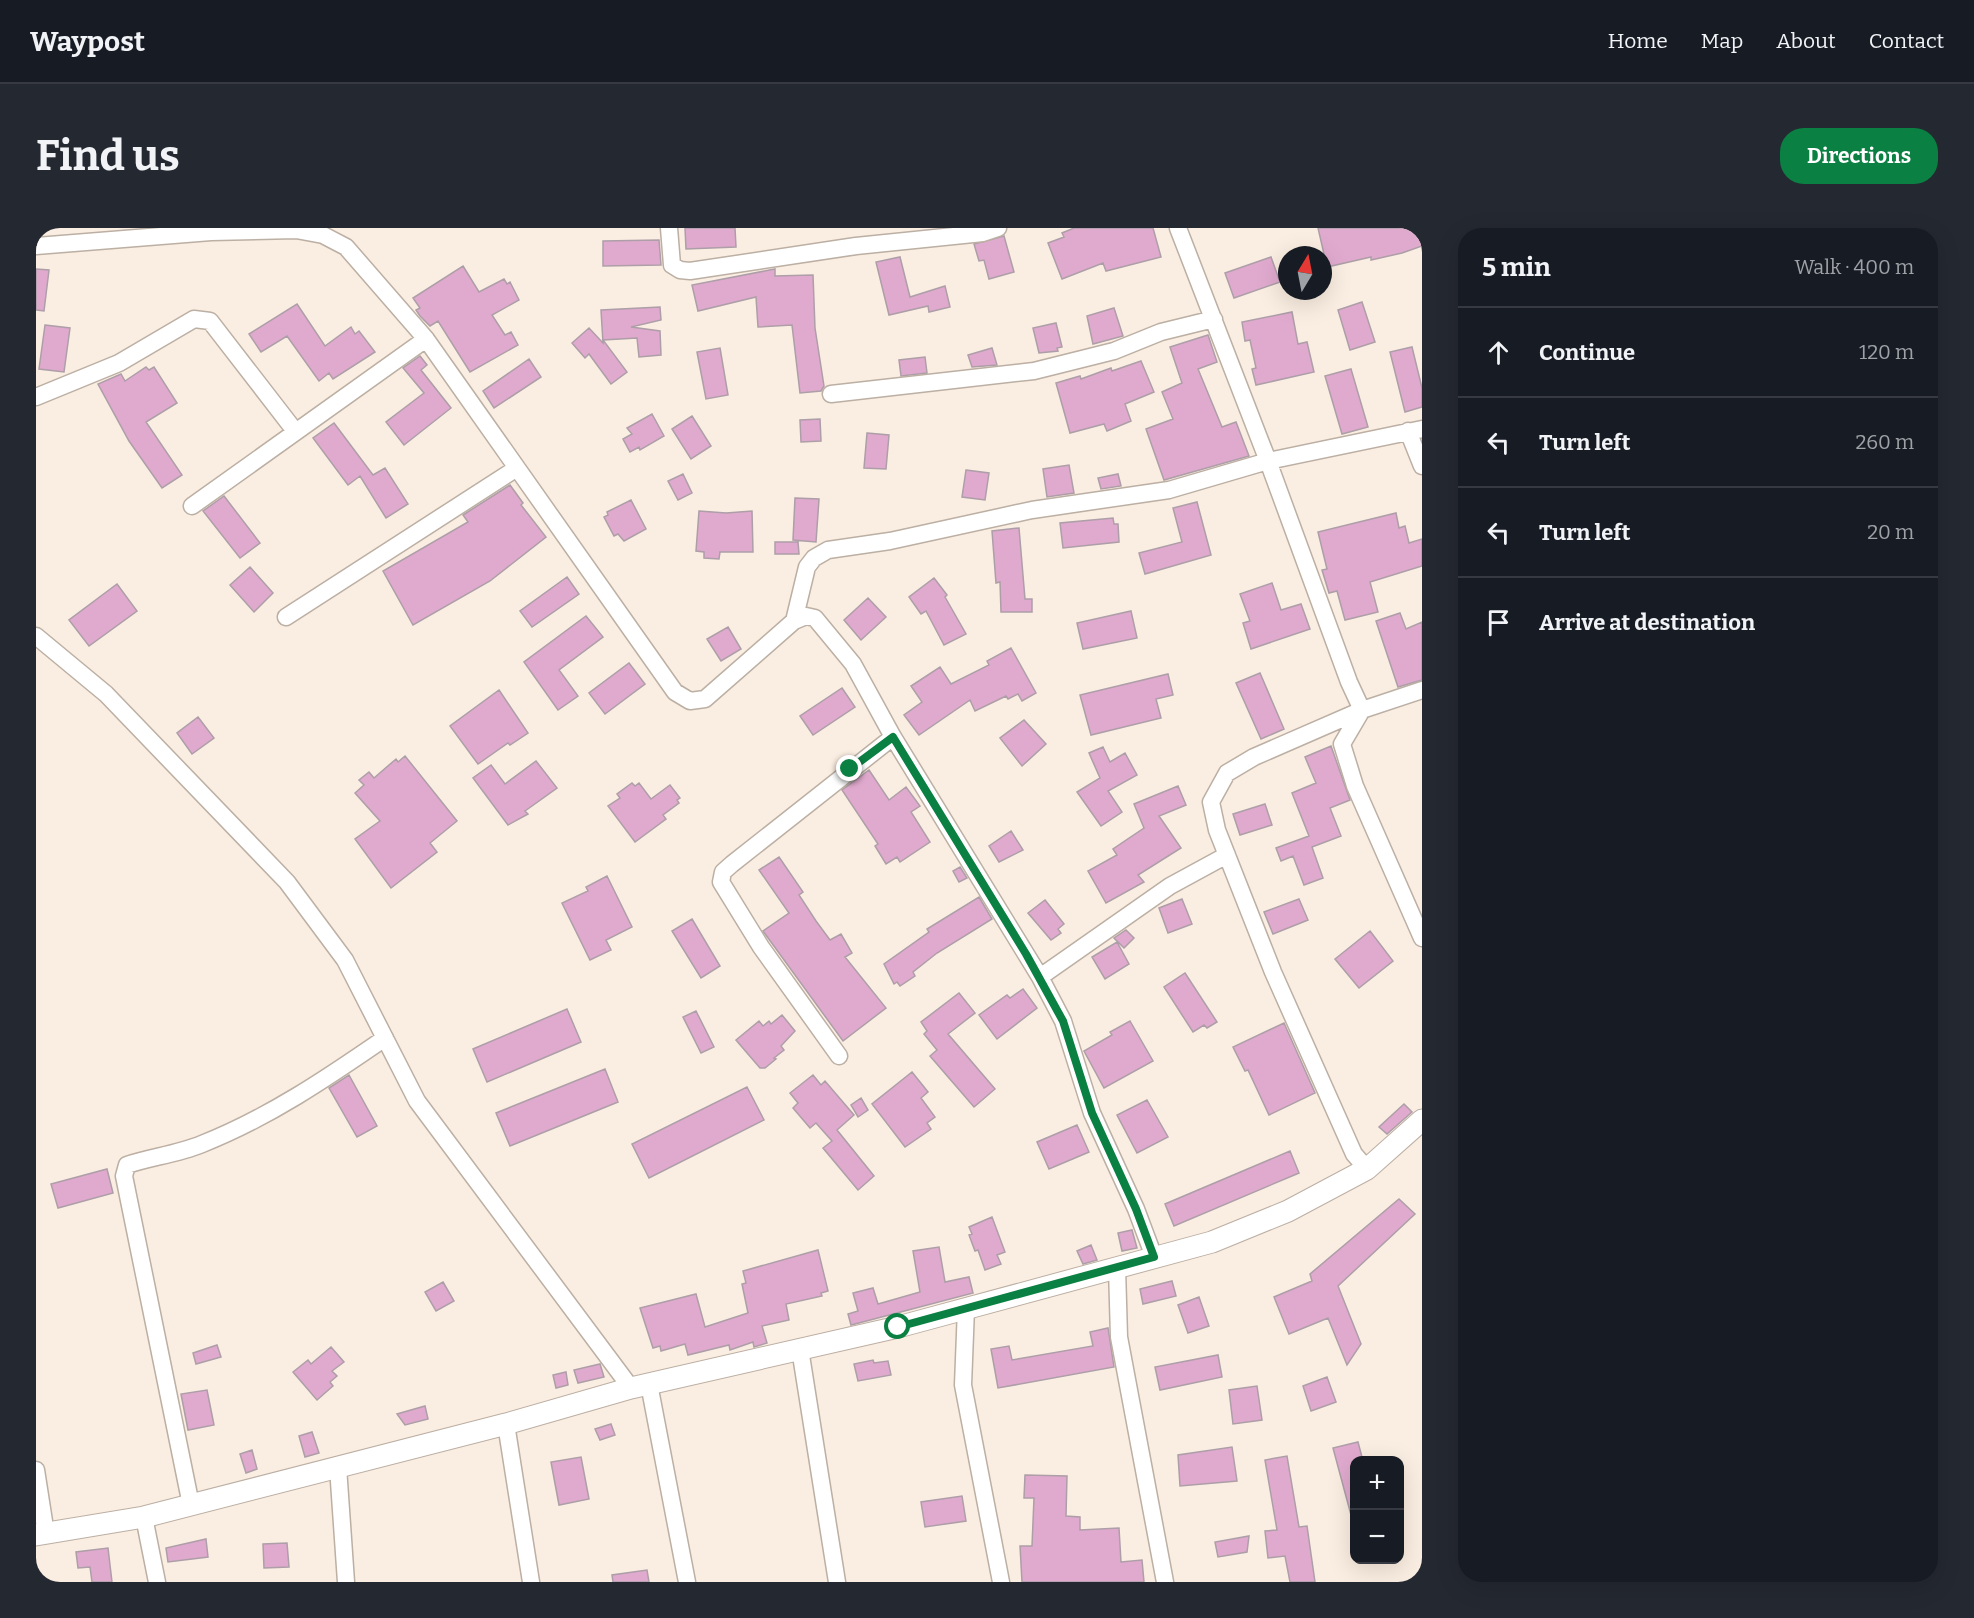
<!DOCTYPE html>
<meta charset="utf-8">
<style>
body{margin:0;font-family:Bitter,serif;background:#242831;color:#f1f3f6}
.controls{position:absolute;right:18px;bottom:18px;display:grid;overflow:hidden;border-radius:12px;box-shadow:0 6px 24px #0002}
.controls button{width:54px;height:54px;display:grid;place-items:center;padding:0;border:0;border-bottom:2px solid #363941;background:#171b24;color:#f1f3f6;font:30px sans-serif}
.compass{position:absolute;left:1242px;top:18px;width:54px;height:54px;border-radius:50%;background:#171b24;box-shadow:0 6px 24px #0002;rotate:10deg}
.stop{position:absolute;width:18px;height:18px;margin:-14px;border:4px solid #0b8043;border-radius:50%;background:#fff}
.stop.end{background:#0b8043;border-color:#fff;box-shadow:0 2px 6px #0008}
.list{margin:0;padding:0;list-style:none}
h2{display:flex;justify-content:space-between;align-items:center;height:78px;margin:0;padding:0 24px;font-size:26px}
h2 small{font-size:20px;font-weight:400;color:#9ea1a6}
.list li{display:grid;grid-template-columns:39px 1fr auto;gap:18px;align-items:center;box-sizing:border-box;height:90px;padding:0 24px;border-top:2px solid #363941}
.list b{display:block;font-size:22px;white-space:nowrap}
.list em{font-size:20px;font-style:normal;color:#9ea1a6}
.icon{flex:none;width:33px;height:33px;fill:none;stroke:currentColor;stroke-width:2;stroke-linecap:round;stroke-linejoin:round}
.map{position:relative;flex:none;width:1386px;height:1354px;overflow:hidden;border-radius:24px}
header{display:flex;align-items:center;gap:36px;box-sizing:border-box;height:84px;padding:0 30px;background:#171b24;border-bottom:2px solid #363941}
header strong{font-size:28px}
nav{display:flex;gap:33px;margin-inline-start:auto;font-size:21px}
.intro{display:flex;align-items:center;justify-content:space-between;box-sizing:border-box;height:144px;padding:0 36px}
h1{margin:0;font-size:42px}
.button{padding:15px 27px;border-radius:24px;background:#0b8043;color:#fff;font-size:21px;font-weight:700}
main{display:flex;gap:36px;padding:0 36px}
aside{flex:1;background:#171b24;border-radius:24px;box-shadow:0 6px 24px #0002}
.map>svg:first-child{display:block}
.building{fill:#e0aace;stroke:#ad9ea8;stroke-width:1.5}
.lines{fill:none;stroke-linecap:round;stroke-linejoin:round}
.minor-casing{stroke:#bcafa3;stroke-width:19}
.tertiary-casing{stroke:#bcafa3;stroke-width:23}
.minor{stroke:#fff;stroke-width:16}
.tertiary{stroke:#fff;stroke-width:21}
.route{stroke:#0b8043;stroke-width:8}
</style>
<header>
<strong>Waypost</strong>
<nav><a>Home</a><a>Map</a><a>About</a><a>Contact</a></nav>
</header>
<div class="intro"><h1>Find us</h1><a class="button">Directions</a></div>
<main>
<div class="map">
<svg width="1386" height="1354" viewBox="0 0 1386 1354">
<rect width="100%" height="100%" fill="#faede1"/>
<path class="building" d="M 649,0 L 699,0 L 700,19 L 650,21 Z
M 1038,0 L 1117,0 L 1125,29 L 1070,43 L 1067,35 L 1026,51 L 1012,15 L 1028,9 L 1026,5 Z
M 1282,0 L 1386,0 L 1386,18 L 1366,25 L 1335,32 L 1335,29 L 1291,39 Z
M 968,8 L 978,44 L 953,51 L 948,32 L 943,33 L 938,16 Z
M 623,12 L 625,37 L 567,38 L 567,13 Z
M 864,29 L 874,69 L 909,58 L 914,79 L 893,84 L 892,78 L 853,87 L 840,34 Z
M 1235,29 L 1244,54 L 1198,70 L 1189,45 Z
M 427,38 L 443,64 L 468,51 L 471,56 L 474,54 L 483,72 L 456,87 L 469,107 L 475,104 L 482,117 L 434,144 L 402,93 L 394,98 L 384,88 L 380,82 L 384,80 L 377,70 Z
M 0,41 L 13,42 L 8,83 L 0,82 Z
M 739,41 L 739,48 L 777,47 L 779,100 L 788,158 L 785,163 L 764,165 L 756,97 L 722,99 L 720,69 L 662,83 L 656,57 Z
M 1326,74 L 1339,114 L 1314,122 L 1302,82 Z
M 261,76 L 289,118 L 315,99 L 319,106 L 323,103 L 339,124 L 297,151 L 293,145 L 283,153 L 251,108 L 225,124 L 213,106 Z
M 624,79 L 625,92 L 595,99 L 624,103 L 625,127 L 603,129 L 601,110 L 567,112 L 591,144 L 575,156 L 553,126 L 549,130 L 536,115 L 553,100 L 567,115 L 565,82 Z
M 1078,80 L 1087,108 L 1057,116 L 1051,88 Z
M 1256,84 L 1262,116 L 1271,114 L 1278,144 L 1220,157 L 1216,141 L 1220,140 L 1214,112 L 1209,113 L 1206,94 Z
M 1020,95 L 1026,119 L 1021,120 L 1022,123 L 1003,125 L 997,100 Z
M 9,97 L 34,100 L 28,144 L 3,141 Z
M 1172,107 L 1181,134 L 1162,141 L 1186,199 L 1200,194 L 1213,228 L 1128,252 L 1110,201 L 1137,191 L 1126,164 L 1146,155 L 1134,119 Z
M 1376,119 L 1386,160 L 1386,179 L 1369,184 L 1354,124 Z
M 684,120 L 692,167 L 670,171 L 661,124 Z
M 956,120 L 961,137 L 936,139 L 932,127 Z
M 384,128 L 391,137 L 385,142 L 415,180 L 368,217 L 350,194 L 388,165 L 367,140 Z
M 889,129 L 891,145 L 865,148 L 863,132 Z
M 493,131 L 505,149 L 458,180 L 447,163 Z
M 1105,133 L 1118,164 L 1089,176 L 1095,193 L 1071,203 L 1068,196 L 1034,205 L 1020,155 L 1044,148 L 1045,151 L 1075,140 L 1076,143 Z
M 110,139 L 113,142 L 118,139 L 141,175 L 110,194 L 146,247 L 126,260 L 93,213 L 62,156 L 85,146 L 89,153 Z
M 1315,141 L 1332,199 L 1306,206 L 1289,148 Z
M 616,186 L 628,208 L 604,222 L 603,219 L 594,224 L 587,211 L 596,206 L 591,200 Z
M 656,188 L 675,218 L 655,231 L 636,201 Z
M 784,191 L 785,213 L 765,214 L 764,192 Z
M 298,195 L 337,247 L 349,240 L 372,276 L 350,290 L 324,248 L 312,257 L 277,210 Z
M 831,205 L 853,207 L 850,241 L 828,240 Z
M 1033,237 L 1038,265 L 1011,269 L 1007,241 Z
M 930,242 L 953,245 L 949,272 L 926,269 Z
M 647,246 L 656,265 L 642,272 L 632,253 Z
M 1082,246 L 1085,258 L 1065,261 L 1062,250 Z
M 474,257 L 487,275 L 485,277 L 510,309 L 454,353 L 377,397 L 347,343 L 432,294 L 427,287 Z
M 188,268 L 224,315 L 204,330 L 167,283 Z
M 759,270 L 783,271 L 780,314 L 757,312 Z
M 595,272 L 610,301 L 588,313 L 582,306 L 578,308 L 568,289 L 572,287 L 571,284 Z
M 1161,274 L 1175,327 L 1109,346 L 1103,325 L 1146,314 L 1137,280 Z
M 663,283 L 690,285 L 716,283 L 717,324 L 684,324 L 683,331 L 668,330 L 668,324 L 660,323 Z
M 1360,285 L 1363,300 L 1369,298 L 1373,315 L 1386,311 L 1386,338 L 1334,354 L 1342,384 L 1309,392 L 1301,363 L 1293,365 L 1286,342 L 1291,341 L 1282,304 Z
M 1077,290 L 1078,296 L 1082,296 L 1083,314 L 1027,320 L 1024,295 Z
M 983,300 L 989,371 L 996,371 L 996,384 L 965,384 L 964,354 L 960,355 L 956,303 Z
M 739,314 L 762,314 L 763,326 L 739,326 Z
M 214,339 L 237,365 L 218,384 L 194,357 Z
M 531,349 L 543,366 L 496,399 L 484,383 Z
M 898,350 L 911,367 L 909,369 L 930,406 L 908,417 L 890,383 L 885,386 L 873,369 Z
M 1236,355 L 1245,382 L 1265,376 L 1274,401 L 1215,421 L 1207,395 L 1214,393 L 1204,366 Z
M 81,356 L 101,383 L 53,418 L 33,392 Z
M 832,370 L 850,389 L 825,412 L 808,392 Z
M 1095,383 L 1101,410 L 1047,421 L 1041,395 Z
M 1364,385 L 1370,401 L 1386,394 L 1386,452 L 1362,459 L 1340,393 Z
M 550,388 L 567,409 L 523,442 L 542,468 L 522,482 L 488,434 Z
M 692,399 L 705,421 L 685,433 L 671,411 Z
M 975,420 L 1000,465 L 986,473 L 982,466 L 972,471 L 970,468 L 939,483 L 934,472 L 883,507 L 868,487 L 886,474 L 875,458 L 904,439 L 915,456 L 953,437 L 951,433 Z
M 593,435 L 609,456 L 569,486 L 553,465 Z
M 1224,445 L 1248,501 L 1225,511 L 1200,455 Z
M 1132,446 L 1137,467 L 1120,471 L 1125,490 L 1055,507 L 1044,467 Z
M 806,460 L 819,479 L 777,507 L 764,488 Z
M 463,462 L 492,505 L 474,517 L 472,515 L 442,536 L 414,498 Z
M 162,489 L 178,510 L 156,526 L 141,505 Z
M 988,492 L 1010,516 L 986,538 L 964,510 Z
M 1295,518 L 1314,572 L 1294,580 L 1305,608 L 1276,619 L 1287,650 L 1268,657 L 1257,628 L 1245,633 L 1240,620 L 1273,608 L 1256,565 L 1280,555 L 1269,529 Z
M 1067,519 L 1074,534 L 1089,525 L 1101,547 L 1072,563 L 1086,584 L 1065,598 L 1041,564 L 1064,550 L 1053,525 Z
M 369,528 L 421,593 L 394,615 L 401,624 L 355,660 L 319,611 L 344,593 L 319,565 L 328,557 L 323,552 L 333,544 L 338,550 L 360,531 L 362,534 Z
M 500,533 L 521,560 L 489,583 L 492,586 L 472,597 L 437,550 L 455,537 L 469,556 Z
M 833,542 L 853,572 L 870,559 L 884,578 L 875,584 L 894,614 L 864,634 L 861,629 L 850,636 L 839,618 L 842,616 L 806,562 Z
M 596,555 L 599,558 L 603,555 L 615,571 L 634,557 L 644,570 L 641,572 L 643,575 L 627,587 L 630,591 L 599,614 L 572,578 L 584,570 L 581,566 Z
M 1142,558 L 1150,577 L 1123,588 L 1145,620 L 1102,647 L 1108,654 L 1070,675 L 1052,643 L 1081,627 L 1077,621 L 1108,600 L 1098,576 Z
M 1229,576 L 1236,597 L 1204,607 L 1197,586 Z
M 975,603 L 987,622 L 963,634 L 953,618 Z
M 743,629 L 767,664 L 763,667 L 780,693 L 794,712 L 805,706 L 816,725 L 809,729 L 850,780 L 807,813 L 727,703 L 753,685 L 723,642 Z
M 924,639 L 931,650 L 923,654 L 917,643 Z
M 571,648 L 596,699 L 570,712 L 575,722 L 554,732 L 526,675 L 552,663 L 550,659 Z
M 943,669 L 956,691 L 901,725 L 877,744 L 879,748 L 864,758 L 861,754 L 858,756 L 848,736 L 893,704 L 891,701 Z
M 1146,671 L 1156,696 L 1132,705 L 1123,680 Z
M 1263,671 L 1272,692 L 1237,706 L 1228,684 Z
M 1009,672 L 1028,696 L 1022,701 L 1025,705 L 1015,712 L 992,685 Z
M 656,691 L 684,738 L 665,750 L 636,703 Z
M 1090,702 L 1098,710 L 1088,720 L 1078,710 Z
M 1334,703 L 1357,733 L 1323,760 L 1299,731 Z
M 1081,714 L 1093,736 L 1069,751 L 1056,729 Z
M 1149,745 L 1181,794 L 1171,800 L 1168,797 L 1157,804 L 1128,759 Z
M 987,761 L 1001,780 L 961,811 L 943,787 L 971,767 L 974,770 Z
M 923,765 L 939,785 L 912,806 L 959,861 L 938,879 L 894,828 L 901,822 L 888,806 L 891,803 L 885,794 Z
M 531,781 L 545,814 L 451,854 L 437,821 Z
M 660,783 L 678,819 L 665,825 L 647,789 Z
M 746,787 L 759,803 L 745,818 L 748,822 L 738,830 L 740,831 L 729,840 L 724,840 L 700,812 L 723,793 L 727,798 L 733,793 L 735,796 Z
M 1094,793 L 1117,833 L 1068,860 L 1048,823 L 1076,807 L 1074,804 Z
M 1248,795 L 1279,865 L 1233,887 L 1212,842 L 1209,843 L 1197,819 Z
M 569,841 L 582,874 L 474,918 L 460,885 Z
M 876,844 L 892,864 L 885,870 L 899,889 L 891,895 L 895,901 L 869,919 L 836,876 Z
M 313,847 L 341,898 L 321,909 L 293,860 Z
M 777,847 L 785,857 L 789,853 L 818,887 L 801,902 L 838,948 L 822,962 L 787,920 L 796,913 L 780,895 L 774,900 L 757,880 L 762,875 L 754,865 Z
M 711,859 L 728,892 L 613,950 L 596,916 Z
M 825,870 L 832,882 L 822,889 L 815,877 Z
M 1111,872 L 1132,909 L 1101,925 L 1081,887 Z
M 1368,876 L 1376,884 L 1351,906 L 1343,899 Z
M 1041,897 L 1053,924 L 1013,941 L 1001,914 Z
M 1254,923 L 1263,945 L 1138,998 L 1129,976 Z
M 71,941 L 77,965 L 22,980 L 15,956 Z
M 1363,971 L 1379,986 L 1302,1058 L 1325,1116 L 1311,1137 L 1292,1090 L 1253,1106 L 1238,1069 L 1276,1053 L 1274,1046 Z
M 956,989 L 969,1024 L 961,1027 L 965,1036 L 949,1042 L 942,1022 L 939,1023 L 933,1007 L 936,1006 L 933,999 Z
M 1096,1002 L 1101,1020 L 1086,1023 L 1082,1005 Z
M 1055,1017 L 1061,1032 L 1047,1036 L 1041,1023 Z
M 903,1019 L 909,1054 L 933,1049 L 937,1065 L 815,1097 L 812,1086 L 822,1083 L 817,1065 L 837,1060 L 842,1076 L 884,1064 L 877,1023 Z
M 782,1022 L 792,1063 L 785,1065 L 786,1068 L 750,1076 L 753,1092 L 726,1098 L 731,1115 L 718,1119 L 717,1114 L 694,1122 L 693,1117 L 652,1127 L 649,1116 L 625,1123 L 624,1118 L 617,1120 L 604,1080 L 660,1066 L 669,1099 L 712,1085 L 706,1056 L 710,1055 L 707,1043 Z
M 1136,1053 L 1140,1068 L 1107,1076 L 1104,1061 Z
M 407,1054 L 418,1073 L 400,1083 L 389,1064 Z
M 1163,1069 L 1173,1098 L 1152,1105 L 1142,1077 Z
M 1072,1100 L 1078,1139 L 962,1160 L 955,1121 L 973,1118 L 976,1132 L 1057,1118 L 1054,1104 Z
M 181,1117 L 185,1129 L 160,1136 L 157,1125 Z
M 295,1119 L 308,1134 L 296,1143 L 301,1148 L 294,1154 L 297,1158 L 281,1172 L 257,1144 L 272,1132 L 275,1136 Z
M 1182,1127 L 1186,1149 L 1124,1162 L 1119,1139 Z
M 837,1132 L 838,1135 L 852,1133 L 855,1147 L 822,1153 L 818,1136 Z
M 564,1136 L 568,1149 L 542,1155 L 538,1142 Z
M 530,1144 L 532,1157 L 520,1160 L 517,1147 Z
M 1291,1149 L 1300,1174 L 1275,1183 L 1267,1158 Z
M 1221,1158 L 1226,1192 L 1197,1196 L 1193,1162 Z
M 171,1162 L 178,1197 L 152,1202 L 145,1166 Z
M 389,1178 L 392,1191 L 369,1197 L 361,1186 Z
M 575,1196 L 579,1207 L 564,1212 L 559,1201 Z
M 276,1204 L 283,1225 L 269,1229 L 263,1208 Z
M 1322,1214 L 1327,1233 L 1318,1233 L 1318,1286 L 1315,1287 L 1297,1220 Z
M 1196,1219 L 1201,1253 L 1144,1258 L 1142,1227 Z
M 216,1222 L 221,1241 L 210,1245 L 204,1226 Z
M 1251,1228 L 1263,1299 L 1271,1298 L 1279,1354 L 1254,1354 L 1249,1328 L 1232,1330 L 1229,1303 L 1241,1302 L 1229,1232 Z
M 545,1229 L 553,1271 L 523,1277 L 515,1234 Z
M 989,1247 L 1031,1248 L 1030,1288 L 1044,1289 L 1044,1302 L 1083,1300 L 1085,1334 L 1106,1332 L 1108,1354 L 986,1354 L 984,1318 L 996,1318 L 998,1270 L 988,1270 Z
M 926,1268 L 930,1293 L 889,1299 L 885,1274 Z
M 1213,1308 L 1211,1324 L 1182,1329 L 1179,1314 Z
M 170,1311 L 172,1329 L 132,1334 L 130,1320 Z
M 251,1315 L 253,1339 L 228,1340 L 227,1316 Z
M 72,1320 L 76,1354 L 56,1354 L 54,1339 L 42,1340 L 40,1324 Z
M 611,1342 L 613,1354 L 577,1354 L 576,1347 Z"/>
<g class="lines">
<defs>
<path id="minor" d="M 633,0 L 636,37 L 644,42 L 654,43 L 820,18 L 947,5 L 962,0
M 1142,0 L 1232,233 L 1313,454 L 1326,482 L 1306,516 L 1319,558 L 1386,710
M 0,18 L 175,4 L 260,2 L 287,7 L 310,19 L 390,111 L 639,464 L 654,473 L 669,471 L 758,393 L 770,388 L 779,390 L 817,436 L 857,509 L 1004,749 L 1027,793 L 1056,885 L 1100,981 L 1118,1029
M 795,166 L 998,143 L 1078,123 L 1125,104 L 1178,91
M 0,169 L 83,135 L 158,91 L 174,93 L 259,203
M 1372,203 L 1386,238
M 156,278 L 390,111
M 250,389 L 481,240
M 758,393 L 771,339 L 778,330 L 792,322 L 854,313 L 996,282 L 1133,262 L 1232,233 L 1386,201
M 0,408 L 70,466 L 251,654 L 309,732 L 381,873 L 595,1160
M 1004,749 L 1134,658 L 1191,627
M 803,828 L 725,719 L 685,654 L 687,644 L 696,636 L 857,509
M 1331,941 L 1318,926 L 1237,744 L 1181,602 L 1175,574 L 1191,545 L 1218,529 L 1326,482 L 1386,462
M 1081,1040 L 1083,1109 L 1129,1354
M 930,1080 L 927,1157 L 965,1354
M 764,1121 L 801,1354
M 613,1156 L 651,1354
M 470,1196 L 495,1354
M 302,1239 L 310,1354
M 0,1242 L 10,1306
M 155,1277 L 88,948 L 91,937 C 115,929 142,926 166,916 C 232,890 291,850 349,810
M 108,1289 L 121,1354"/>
<path id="tertiary" d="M 0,1307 L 108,1289 L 470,1196 L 595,1160 L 862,1099 L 1176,1014 L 1252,983 L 1331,941 L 1386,892"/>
</defs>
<use href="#minor" class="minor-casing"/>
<use href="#tertiary" class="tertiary-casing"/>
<use href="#minor" class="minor"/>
<use href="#tertiary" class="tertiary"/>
</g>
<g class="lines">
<path class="route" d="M 814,541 L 857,509 L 990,726 L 1027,793 L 1056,885 L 1100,981 L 1118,1029 L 862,1099"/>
</g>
</svg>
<div class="controls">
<button>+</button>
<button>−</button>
</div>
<svg class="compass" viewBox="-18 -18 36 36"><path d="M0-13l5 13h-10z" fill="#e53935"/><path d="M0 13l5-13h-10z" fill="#9ea1a6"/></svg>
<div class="stop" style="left:862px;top:1099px"></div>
<div class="stop end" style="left:814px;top:541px"></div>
</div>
<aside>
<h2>5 min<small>Walk · 400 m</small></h2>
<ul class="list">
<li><svg class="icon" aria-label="ahead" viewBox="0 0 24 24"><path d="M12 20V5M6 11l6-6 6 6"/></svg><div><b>Continue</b></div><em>120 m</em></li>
<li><svg class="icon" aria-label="left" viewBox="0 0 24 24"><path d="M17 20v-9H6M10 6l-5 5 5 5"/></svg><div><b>Turn left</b></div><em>260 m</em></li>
<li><svg class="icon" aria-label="left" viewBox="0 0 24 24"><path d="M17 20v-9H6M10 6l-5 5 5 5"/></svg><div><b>Turn left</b></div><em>20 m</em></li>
<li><svg class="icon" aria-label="arrive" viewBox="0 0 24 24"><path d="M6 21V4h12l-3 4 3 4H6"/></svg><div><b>Arrive at destination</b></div></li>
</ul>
</aside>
</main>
